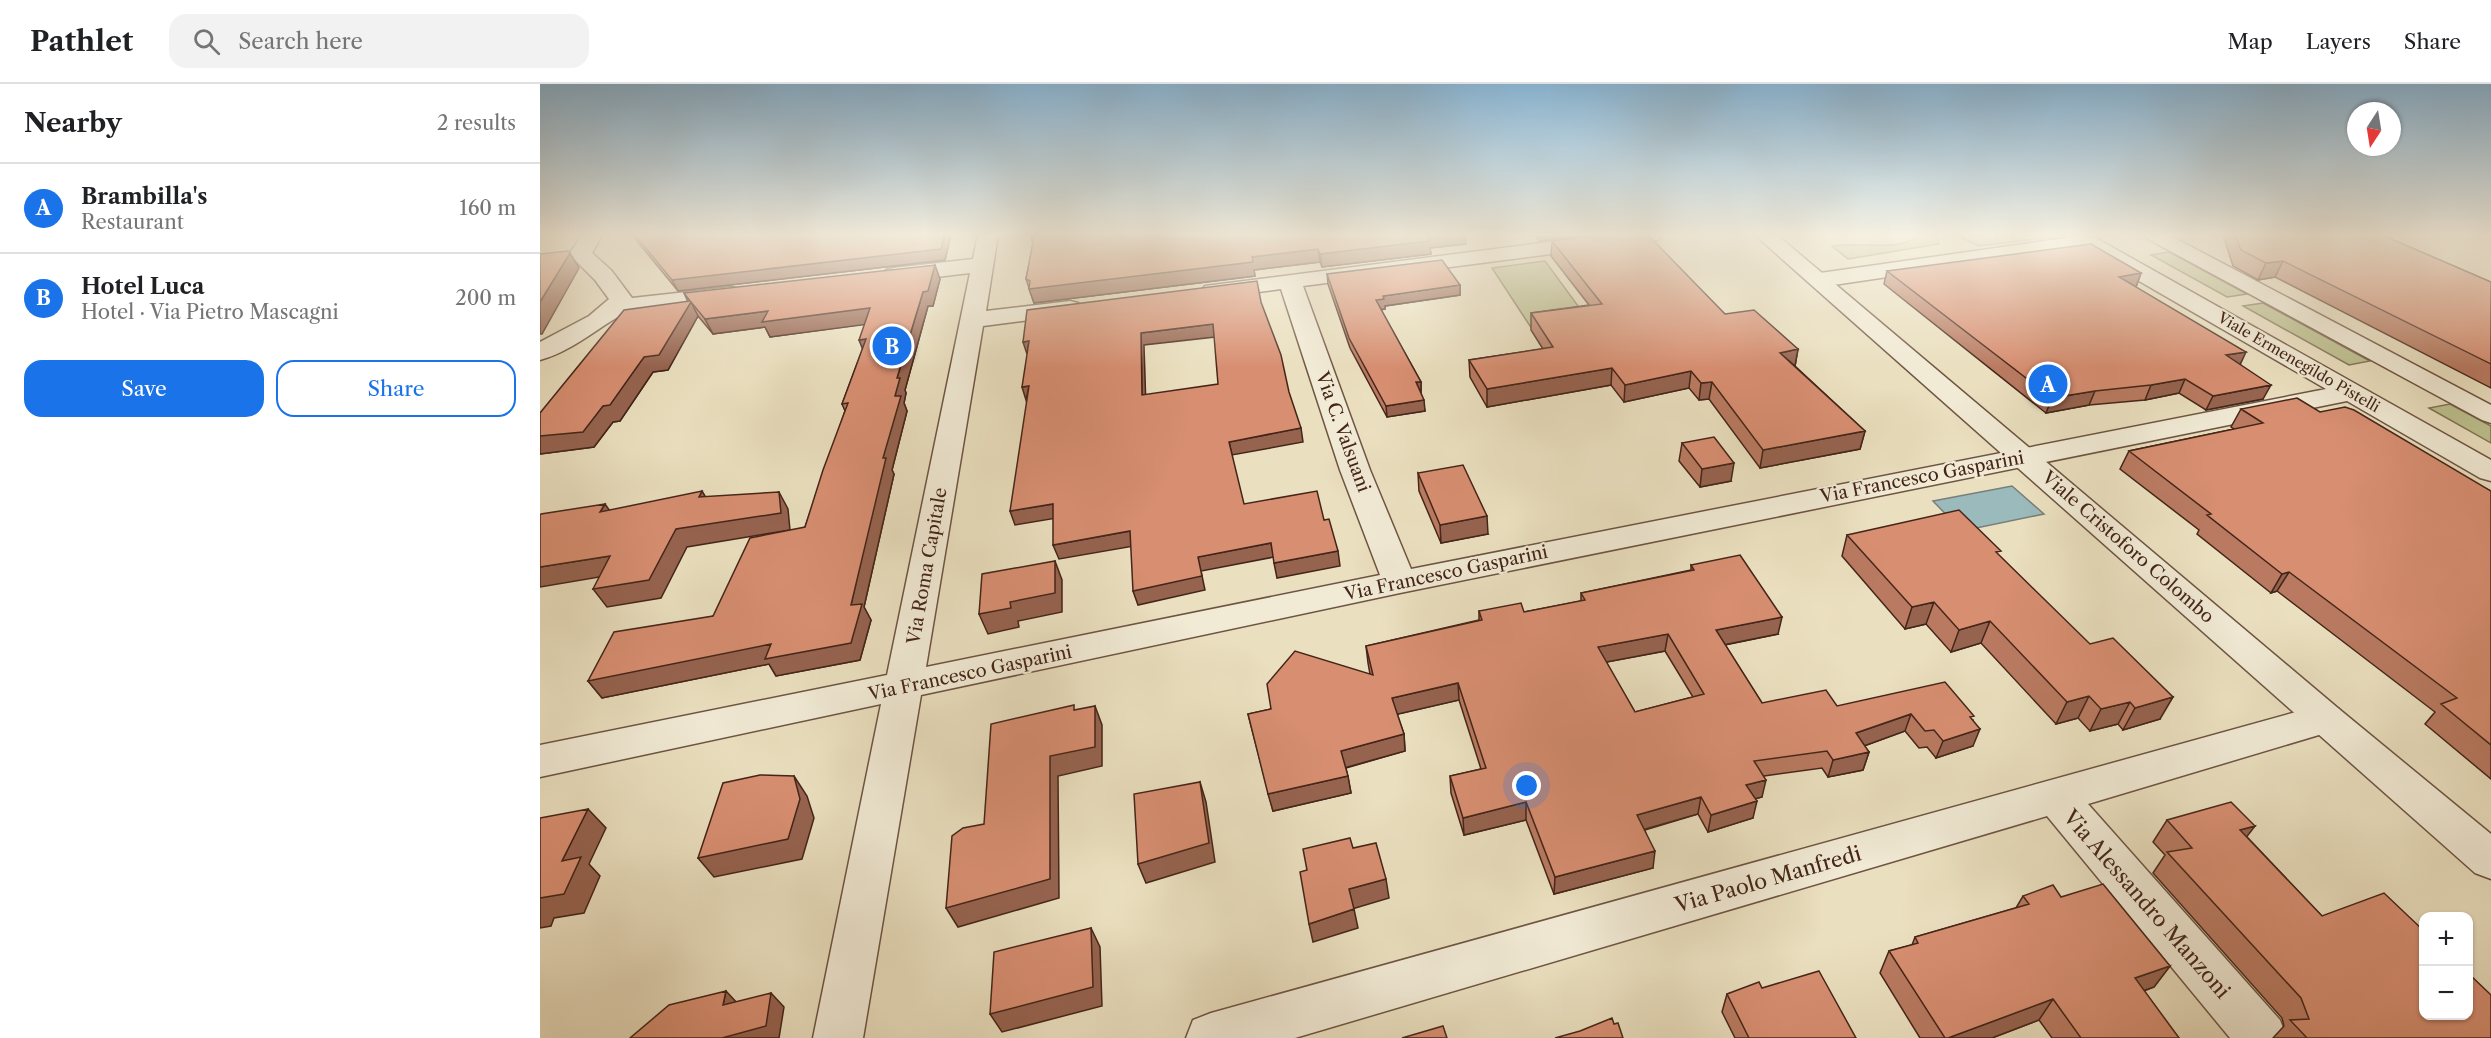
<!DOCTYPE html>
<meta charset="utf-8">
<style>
body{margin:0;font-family:"Libre Caslon Text",serif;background:#f2f2f2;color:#202124}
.controls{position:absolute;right:18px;bottom:18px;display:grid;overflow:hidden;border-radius:12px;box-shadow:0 2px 4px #0004}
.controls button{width:54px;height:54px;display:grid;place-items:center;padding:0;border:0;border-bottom:2px solid #e0e0e0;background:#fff;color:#202124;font:30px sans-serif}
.compass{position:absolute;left:1807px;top:18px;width:54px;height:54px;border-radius:50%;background:#fff;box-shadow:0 2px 4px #0004;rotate:192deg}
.you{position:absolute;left:987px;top:702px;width:21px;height:21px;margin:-15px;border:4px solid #fff;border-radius:50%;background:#1a73e8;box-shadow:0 0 0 9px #1a73e833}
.badge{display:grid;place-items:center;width:39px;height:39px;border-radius:50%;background:#1a73e8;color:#fff;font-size:20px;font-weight:700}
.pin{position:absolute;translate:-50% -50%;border:3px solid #fff;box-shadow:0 2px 6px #0006}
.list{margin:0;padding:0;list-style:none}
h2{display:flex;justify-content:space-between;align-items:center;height:78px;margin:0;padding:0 24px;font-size:26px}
h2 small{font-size:20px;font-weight:400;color:#757577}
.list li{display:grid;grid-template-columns:39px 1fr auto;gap:18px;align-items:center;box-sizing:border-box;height:90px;padding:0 24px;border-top:2px solid #e0e0e0}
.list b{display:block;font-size:22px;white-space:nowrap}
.list p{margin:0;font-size:20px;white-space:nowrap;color:#757577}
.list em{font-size:20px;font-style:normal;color:#757577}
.actions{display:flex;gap:12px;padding:18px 24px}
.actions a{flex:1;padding:14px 0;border:2px solid #1a73e8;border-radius:18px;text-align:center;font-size:21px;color:#1a73e8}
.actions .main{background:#1a73e8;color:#fff}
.icon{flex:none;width:33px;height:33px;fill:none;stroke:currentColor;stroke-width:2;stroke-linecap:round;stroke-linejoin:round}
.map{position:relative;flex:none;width:1951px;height:954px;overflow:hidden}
header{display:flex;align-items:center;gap:36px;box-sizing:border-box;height:84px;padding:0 30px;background:#fff;border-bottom:2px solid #e0e0e0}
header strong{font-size:28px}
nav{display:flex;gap:33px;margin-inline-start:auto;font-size:21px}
.search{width:420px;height:54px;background:#f2f2f2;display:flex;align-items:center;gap:15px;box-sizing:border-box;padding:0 21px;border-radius:18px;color:#757577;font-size:22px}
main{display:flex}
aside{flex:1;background:#fff}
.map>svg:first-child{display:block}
.green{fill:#bcc08e;stroke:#807254;stroke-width:1.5}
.water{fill:#9bbabb;stroke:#787e7a;stroke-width:1.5}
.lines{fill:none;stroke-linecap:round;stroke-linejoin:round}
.pedestrian-casing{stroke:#6e5442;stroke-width:3}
.minor-casing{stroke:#6e5442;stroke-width:3}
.tertiary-casing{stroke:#6e5442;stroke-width:3}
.pedestrian{fill:#f1ead5;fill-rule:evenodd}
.minor{fill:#f1ead5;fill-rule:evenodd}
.tertiary{fill:#f1ead5;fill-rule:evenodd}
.wall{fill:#b97a61;stroke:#442519;stroke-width:1.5;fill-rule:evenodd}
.shaded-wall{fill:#96634f;stroke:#442519;stroke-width:1.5}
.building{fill:#d78e71;stroke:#442519;stroke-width:1.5;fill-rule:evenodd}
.labels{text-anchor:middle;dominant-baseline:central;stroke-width:4.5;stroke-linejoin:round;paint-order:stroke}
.far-street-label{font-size:15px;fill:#442519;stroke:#f1ead5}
.street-label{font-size:18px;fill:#442519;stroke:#f1ead5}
.near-street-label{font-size:21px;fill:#442519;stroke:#f1ead5}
</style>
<header>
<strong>Pathlet</strong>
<div class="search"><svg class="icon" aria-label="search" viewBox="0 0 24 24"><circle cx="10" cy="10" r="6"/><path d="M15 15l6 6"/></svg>Search here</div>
<nav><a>Map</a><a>Layers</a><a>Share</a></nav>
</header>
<main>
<aside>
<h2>Nearby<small>2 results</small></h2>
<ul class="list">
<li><span class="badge">A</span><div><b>Brambilla's</b><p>Restaurant</p></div><em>160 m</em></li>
<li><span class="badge">B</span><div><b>Hotel Luca</b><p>Hotel · Via Pietro Mascagni</p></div><em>200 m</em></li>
</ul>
<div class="actions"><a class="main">Save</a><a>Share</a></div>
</aside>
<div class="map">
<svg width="1951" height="954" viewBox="0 0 1951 954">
<rect width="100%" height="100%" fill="#eadfbf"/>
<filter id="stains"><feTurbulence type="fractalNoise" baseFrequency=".00333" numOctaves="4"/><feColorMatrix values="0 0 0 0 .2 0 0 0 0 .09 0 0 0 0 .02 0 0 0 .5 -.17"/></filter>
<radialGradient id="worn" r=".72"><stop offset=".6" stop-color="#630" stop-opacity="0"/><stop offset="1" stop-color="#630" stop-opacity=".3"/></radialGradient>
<path class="green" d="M 1377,151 L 1396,152 L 1399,160 L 1308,175 L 1292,162 C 1318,157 1362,169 1377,151 Z
M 1415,151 L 1508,151 L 1513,153 L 1439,162 Z
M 1629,168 L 1707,210 L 1687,213 L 1611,171 Z
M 1005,177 L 1049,237 L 992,245 L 952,184 Z
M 1723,219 L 1830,277 L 1809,281 L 1703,222 Z
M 1910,320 L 1951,342 L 1951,359 L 1889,324 Z"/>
<path class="water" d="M 1472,402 L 1504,430 L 1422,447 L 1393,417 Z"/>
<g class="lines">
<defs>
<path id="pedestrian" d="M 1605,151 L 1629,151 L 1951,321 L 1951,339 L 1942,336 L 1608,155 Z"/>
<path id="minor" d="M 42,151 L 62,151 L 52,169 L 71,186 L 92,214 L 192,203 L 200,205 L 204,210 L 200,215 L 192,217 C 174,219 91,225 81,231 C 55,246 30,268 0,276 L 0,258 L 49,232 L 69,215 L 55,196 L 29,170 Z
M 438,151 L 458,151 L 446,227 L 530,217 L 538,219 L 542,224 L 538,229 L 530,231 L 443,242 L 386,583 L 840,491 L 800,386 L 741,205 L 673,214 L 665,212 L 661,207 L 665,202 L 1064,151 L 1122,151 L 1119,155 L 1112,157 L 763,202 L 830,386 L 871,485 L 1786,305 L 1542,164 L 1280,203 L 1272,201 L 1269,196 L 1272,191 L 1280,189 L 1526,154 L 1525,151 L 1554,153 L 1951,376 L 1951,397 L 1940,394 L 1807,317 L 860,509 L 381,611 L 323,954 L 273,954 L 341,620 L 0,693 L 0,661 L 347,591 L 430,189 L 354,198 L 346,196 L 343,191 L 346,186 L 354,184 L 433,175 Z
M 1785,620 L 1799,625 L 1804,635 L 1799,645 L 1548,720 L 1740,936 L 1747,954 L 1690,954 L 1507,732 L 755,954 L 646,954 L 653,936 L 671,929 Z"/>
<path id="tertiary" d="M 1215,151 L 1237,151 L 1799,625 L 1951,750 L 1951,795 L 1935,789 Z"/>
</defs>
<use href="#pedestrian" class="pedestrian-casing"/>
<use href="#minor" class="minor-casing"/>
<use href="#tertiary" class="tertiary-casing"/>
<use href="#pedestrian" class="pedestrian"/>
<use href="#minor" class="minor"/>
<use href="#tertiary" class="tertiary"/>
</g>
<path class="wall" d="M 92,151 L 411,151 L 405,176 L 138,207 Z
M 988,151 L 1047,151 L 999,157 L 995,151 L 989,152 Z
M 1683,151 L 1842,151 L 1951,198 L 1951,304 L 1735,193 L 1718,196 L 1693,182 Z
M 491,153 L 926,160 L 890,164 L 891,170 L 782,183 L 780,178 L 714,186 L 715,192 L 494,219 L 486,195 L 493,160 Z
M 1012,157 L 1185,230 L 1258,265 L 1255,282 L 1325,347 L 1320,365 L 1220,384 L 1169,315 L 1159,316 L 1149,304 L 1084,318 L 1071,301 L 947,323 L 930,293 L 929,276 L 1003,265 L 991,246 L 991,229 L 1049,221 L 1011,172 Z
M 1347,187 L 1601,189 L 1596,203 L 1700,280 L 1723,315 L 1666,326 L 1639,309 L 1605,316 L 1549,321 L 1506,329 L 1344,200 Z
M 787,190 L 920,201 L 920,211 L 845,222 L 845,225 L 841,226 L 881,298 L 881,309 L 885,327 L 847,333 L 810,264 L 788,200 Z
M 400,195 L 393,222 L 388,222 L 365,306 L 366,309 L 364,319 L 367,327 L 352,386 L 354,390 L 324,523 L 331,536 L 320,576 L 236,592 L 229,580 L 62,614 L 48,597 L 173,532 L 265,443 L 305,327 L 302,320 L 323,264 L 325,240 L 230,253 L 225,243 L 173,250 L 158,232 L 128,286 L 113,288 L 80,337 L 73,338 L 54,363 L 0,370 L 0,329 L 148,218 L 144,209 Z
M 1701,325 L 1780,328 L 1951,407 L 1951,695 L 1885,640 L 1895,628 L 1737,507 L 1731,509 L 1657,450 L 1659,446 L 1580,385 L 1589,367 L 1694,345 L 1691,343 Z
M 1142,359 L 1191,397 L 1160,403 L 1139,377 Z
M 878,389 L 948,450 L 901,459 L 879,407 Z
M 1307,451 L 1459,472 L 1620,635 L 1583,646 L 1578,640 L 1550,647 L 1538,634 L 1516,640 L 1441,559 L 1411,568 L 1386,540 L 1365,545 L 1302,472 Z
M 1151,481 L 1238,550 L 1185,561 L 1222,619 L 1297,622 L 1433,636 L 1433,662 L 1396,674 L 1387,663 L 1379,664 L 1365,647 L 1324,662 L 1329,668 L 1323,686 L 1288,693 L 1282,684 L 1224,692 L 1222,713 L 1215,715 L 1213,734 L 1168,748 L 1158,730 L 1105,746 L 1113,784 L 1014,810 L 986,736 L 924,751 L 911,709 L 910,692 L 941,685 L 919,616 L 857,630 L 864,650 L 865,667 L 806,684 L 811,709 L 733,727 L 708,630 L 731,625 L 830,590 L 828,579 L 826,562 L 939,536 L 939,527 L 984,528 L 1041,517 L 1041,509 L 1151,486 ZM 1125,567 L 1153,613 L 1095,628 L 1066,578 Z
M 1627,736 L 1707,753 L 1782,832 L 1951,954 L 1733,954 L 1744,942 L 1742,934 L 1613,789 L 1625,771 L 1613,758 Z
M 1483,812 L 1521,813 L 1630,882 L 1614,903 L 1604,907 L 1639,954 L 1512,954 L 1499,936 L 1452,954 L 1380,954 L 1340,889 L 1349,867 L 1372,861 L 1375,853 L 1476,824 Z
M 1222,904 L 1316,954 L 1195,954 L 1182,928 L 1187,910 Z"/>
<path class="shaded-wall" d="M 405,151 L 411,151 L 405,176 L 138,207 L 132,196 Z
M 886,151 L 926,151 L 926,160 L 890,164 L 891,170 L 782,183 L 780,170 Z
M 999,151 L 1047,151 L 999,157 Z
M 778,165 L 780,178 L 714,186 L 715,192 L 494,219 L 489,205 L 712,173 Z
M 30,169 L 39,184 L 2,250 L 0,250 L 0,218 Z
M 1743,177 L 1735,193 L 1718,196 L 1726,179 Z
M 395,181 L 400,195 L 393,222 L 388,222 L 365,306 L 366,309 L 364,319 L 367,327 L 352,386 L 354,390 L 324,523 L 331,536 L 320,576 L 236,592 L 229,580 L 62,614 L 48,597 L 311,521 L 343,374 L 355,312 L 357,294 L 383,208 Z
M 1601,189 L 1596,203 L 1579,193 Z
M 920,201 L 920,211 L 845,222 L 845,225 L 837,226 L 836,216 L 843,212 Z
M 151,218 L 158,232 L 128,286 L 113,288 L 80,337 L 73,338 L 54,363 L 0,370 L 0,352 L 63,322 Z
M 330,224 L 337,239 L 230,253 L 225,243 L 173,250 L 165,235 L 228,227 Z
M 673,240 L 675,253 L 604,261 L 606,324 L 602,311 L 601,249 Z
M 326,255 L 325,271 L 319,256 Z
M 489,257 L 487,270 L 483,258 Z
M 1258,265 L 1255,282 L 1240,269 Z
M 1706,268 L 1699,283 L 1686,271 Z
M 1072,284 L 1071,301 L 947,323 L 947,305 Z
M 1151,287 L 1149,304 L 1084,318 L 1085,301 Z
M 1645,295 L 1639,309 L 1605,316 L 1611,301 Z
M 876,298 L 881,298 L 881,309 Z
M 1172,298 L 1169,315 L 1159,316 L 1161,299 Z
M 1731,301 L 1723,315 L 1666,326 L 1673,312 Z
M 489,302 L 486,316 L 482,303 Z
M 1555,307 L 1549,321 L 1506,329 L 1512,314 Z
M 884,316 L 885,327 L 847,333 L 846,322 Z
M 761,344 L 763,358 L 692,371 L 689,358 Z
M 1325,347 L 1320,365 L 1220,384 L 1223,366 Z
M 1194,379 L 1191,397 L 1160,403 L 1162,385 Z
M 162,407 L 172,424 L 159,413 Z
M 239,408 L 248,425 L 250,446 L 147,463 L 121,514 L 67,523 L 53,505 L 136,445 Z
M 65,420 L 77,437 L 60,428 Z
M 513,420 L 517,434 L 475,441 L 470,427 Z
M 947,432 L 948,450 L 901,459 L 900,441 Z
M 590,447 L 594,462 L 519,475 L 513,461 Z
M 731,459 L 734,473 L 661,487 L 665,506 L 598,521 L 593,507 L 658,473 Z
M 798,467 L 800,482 L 737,494 L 734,479 Z
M 70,472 L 83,489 L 0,503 L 0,483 Z
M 515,477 L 522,496 L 522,528 L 478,537 L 479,543 L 448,550 L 439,530 L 470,518 Z
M 1749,488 L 1737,507 L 1731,509 L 1742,490 Z
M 1394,518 L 1386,540 L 1365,545 L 1372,523 Z
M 1242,533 L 1238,550 L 1173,563 L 1176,546 Z
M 1450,537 L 1441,559 L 1411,568 L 1419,546 Z
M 1128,550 L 1125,567 L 1056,580 L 1058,563 Z
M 918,599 L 919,616 L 854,631 L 852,614 Z
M 1549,612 L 1538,634 L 1516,640 L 1527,618 Z
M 1633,613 L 1620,635 L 1583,646 L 1595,624 Z
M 1590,618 L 1578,640 L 1550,647 L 1561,625 Z
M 555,622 L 562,641 L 562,682 L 518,692 L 519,814 L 418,843 L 406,824 L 510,672 Z
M 1371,630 L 1365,647 L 1310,667 L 1316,649 Z
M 1440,645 L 1433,662 L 1396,674 L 1403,657 Z
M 864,650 L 865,667 L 804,684 L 801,667 Z
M 1329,668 L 1323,686 L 1288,693 L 1293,676 Z
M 254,692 L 267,712 L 274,734 L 262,775 L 174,793 L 158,774 Z
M 808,692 L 811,709 L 733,727 L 728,710 Z
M 1226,696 L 1222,713 L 1202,718 L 1206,701 Z
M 660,698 L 666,718 L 675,778 L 606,799 L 598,780 Z
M 1161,713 L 1158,730 L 1095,748 L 1097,731 Z
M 1217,717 L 1213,734 L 1168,748 L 1171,731 Z
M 986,718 L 986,736 L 924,751 L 923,734 Z
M 48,725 L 66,744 L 49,780 L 60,792 L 44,829 L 14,834 L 11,842 L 0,844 L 0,814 L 22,777 Z
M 1715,742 L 1698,764 L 1700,746 Z
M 1115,767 L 1113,784 L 1014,810 L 1015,793 Z
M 846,795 L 849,814 L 812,825 L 809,805 Z
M 814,825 L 818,844 L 773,858 L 769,840 Z
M 551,844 L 560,863 L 562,922 L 462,948 L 450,930 Z
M 1630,882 L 1614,903 L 1579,915 L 1595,894 Z
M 186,907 L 199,921 L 183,921 Z
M 231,909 L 244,923 L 239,954 L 182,954 Z
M 1513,915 L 1499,936 L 1452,954 L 1408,954 Z"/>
<path class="building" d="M 95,151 L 405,151 L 401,165 L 132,196 Z
M 491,151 L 892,151 L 886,151 L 890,157 L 780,170 L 778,165 L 712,173 L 713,178 L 489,205 L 490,197 L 486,195 L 494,153 L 491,153 Z
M 1059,151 L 1108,151 L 1185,230 L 1214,226 L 1258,265 L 1240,269 L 1325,347 L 1223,366 L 1172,298 L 1161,299 L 1151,287 L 1085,301 L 1072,284 L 947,305 L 929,276 L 1013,263 L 991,229 L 1062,220 L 1012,157 Z
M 1695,151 L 1842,151 L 1951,198 L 1951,280 L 1743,177 L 1726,179 L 1701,166 Z
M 1551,160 L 1601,189 L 1579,193 L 1706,268 L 1686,271 L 1731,301 L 1673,312 L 1645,295 L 1611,301 L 1555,307 L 1512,314 L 1347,187 Z
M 28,167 L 30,169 L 0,218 L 0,170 Z
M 902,176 L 920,201 L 843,212 L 844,215 L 836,216 L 881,298 L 876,298 L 884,316 L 846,322 L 809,254 L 787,190 Z
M 395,181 L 388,207 L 383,208 L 357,294 L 360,294 L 355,312 L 361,312 L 343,374 L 346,374 L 311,521 L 322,520 L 311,559 L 225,575 L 231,560 L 48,597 L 74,548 L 173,532 L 210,454 L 265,443 L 283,386 L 308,319 L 302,320 L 326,255 L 319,256 L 330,224 L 222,238 L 228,227 L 165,235 L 151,218 L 119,271 L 104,273 L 70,321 L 63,322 L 43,348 L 0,352 L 0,329 L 84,226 L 150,217 L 144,209 Z
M 717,197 L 721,218 L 741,271 L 749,308 L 761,344 L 689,358 L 704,420 L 777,407 L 784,436 L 789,435 L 798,467 L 734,479 L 731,459 L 658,473 L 662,492 L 593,507 L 590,447 L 513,461 L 513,420 L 470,427 L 489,302 L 482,303 L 489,257 L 483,258 L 487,226 ZM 673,240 L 678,300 L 602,311 L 601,249 Z
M 1757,314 L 1780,328 L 1805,323 L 1814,326 L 1951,407 L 1951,661 L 1901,620 L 1917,614 L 1749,488 L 1742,490 L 1667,431 L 1671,430 L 1589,367 L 1723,339 L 1701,325 Z
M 1174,353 L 1194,379 L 1162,385 L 1142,359 Z
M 923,381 L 947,432 L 900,441 L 878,389 Z
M 162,407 L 159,413 L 239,408 L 241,429 L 136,445 L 109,496 L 53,505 L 70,472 L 0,483 L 0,431 L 1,430 L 65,420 L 60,428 Z
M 1419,426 L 1461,467 L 1456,468 L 1550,560 L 1573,554 L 1633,613 L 1595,624 L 1590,618 L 1561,625 L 1549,612 L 1527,618 L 1450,537 L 1419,546 L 1394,518 L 1372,523 L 1307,451 Z
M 1200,471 L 1242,533 L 1176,546 L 1222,619 L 1286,606 L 1297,622 L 1405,598 L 1434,632 L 1430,633 L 1440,645 L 1403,657 L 1394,646 L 1385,647 L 1371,630 L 1316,649 L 1329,668 L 1293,676 L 1287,667 L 1214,677 L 1226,696 L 1206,701 L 1217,717 L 1171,731 L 1161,713 L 1097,731 L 1115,767 L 1015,793 L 986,718 L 923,734 L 910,692 L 946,684 L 918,599 L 852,614 L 864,650 L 801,667 L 808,692 L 728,710 L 708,630 L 731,625 L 727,600 L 755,567 L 833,591 L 826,562 L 942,536 L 939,527 L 981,519 L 984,528 L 1045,516 L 1041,509 L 1154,486 L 1151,481 ZM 1128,550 L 1164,610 L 1095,628 L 1058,563 Z
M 515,477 L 515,509 L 470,518 L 471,524 L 439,530 L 442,490 Z
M 534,621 L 534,626 L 555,622 L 555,663 L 510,672 L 510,795 L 406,824 L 412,752 L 423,744 L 444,740 L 451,640 Z
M 220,691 L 254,692 L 260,715 L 248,755 L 158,774 L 183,699 Z
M 660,698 L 669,759 L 598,780 L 594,710 Z
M 1691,718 L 1715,742 L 1700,746 L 1782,832 L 1844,809 L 1884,847 L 1884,932 L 1929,932 L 1929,890 L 1951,911 L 1951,954 L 1767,954 L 1750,936 L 1769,935 L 1761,914 L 1627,768 L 1652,764 L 1627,736 Z
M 48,725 L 22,777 L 41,773 L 24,810 L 0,814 L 0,734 Z
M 810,754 L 813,764 L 836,759 L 846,795 L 809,805 L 814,825 L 769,840 L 760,788 L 767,786 L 763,765 Z
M 1563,800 L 1630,882 L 1595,894 L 1639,954 L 1541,954 L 1513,915 L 1408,954 L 1405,954 L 1349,867 L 1378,859 L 1375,853 L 1489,820 L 1483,812 L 1513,801 L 1521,813 Z
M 551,844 L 553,903 L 450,930 L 454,868 Z
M 1279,887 L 1316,954 L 1209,954 L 1187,910 L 1219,898 L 1222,904 Z
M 186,907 L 183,921 L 231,909 L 226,942 L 182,954 L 90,954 L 129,921 Z
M 1072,934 L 1074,940 L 1078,939 L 1083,954 L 1015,954 L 1040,947 Z
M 903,942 L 907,954 L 862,954 Z"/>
<linearGradient id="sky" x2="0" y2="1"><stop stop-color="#89b6d6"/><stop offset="0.53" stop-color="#f6f1e2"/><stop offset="1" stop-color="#f6f1e2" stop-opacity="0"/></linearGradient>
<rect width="1951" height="284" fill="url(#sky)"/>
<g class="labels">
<g class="far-street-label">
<text transform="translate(1759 278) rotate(30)">Viale Ermenegildo Pistelli</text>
</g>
<g class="street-label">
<text transform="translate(803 348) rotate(70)">Via C. Valsuani</text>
<text transform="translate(1382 393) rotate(-11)">Via Francesco Gasparini</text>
<text transform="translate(1588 463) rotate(41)">Viale Cristoforo Colombo</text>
<text transform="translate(387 482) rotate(-80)">Via Roma Capitale</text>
<text transform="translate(906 489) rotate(-12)">Via Francesco Gasparini</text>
<text transform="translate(430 589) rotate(-12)">Via Francesco Gasparini</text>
</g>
<g class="near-street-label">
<text transform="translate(1228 795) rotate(-16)">Via Paolo Manfredi</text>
<text transform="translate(1607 820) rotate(49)">Via Alessandro Manzoni</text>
</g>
</g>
<rect width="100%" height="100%" filter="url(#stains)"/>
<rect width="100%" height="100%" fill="url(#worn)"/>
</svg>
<div class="controls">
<button>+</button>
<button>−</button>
</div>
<svg class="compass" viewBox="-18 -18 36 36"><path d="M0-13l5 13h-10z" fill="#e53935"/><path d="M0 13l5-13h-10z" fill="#757577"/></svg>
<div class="you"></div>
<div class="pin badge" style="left:1508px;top:300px">A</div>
<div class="pin badge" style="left:352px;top:262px">B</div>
</div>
</main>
